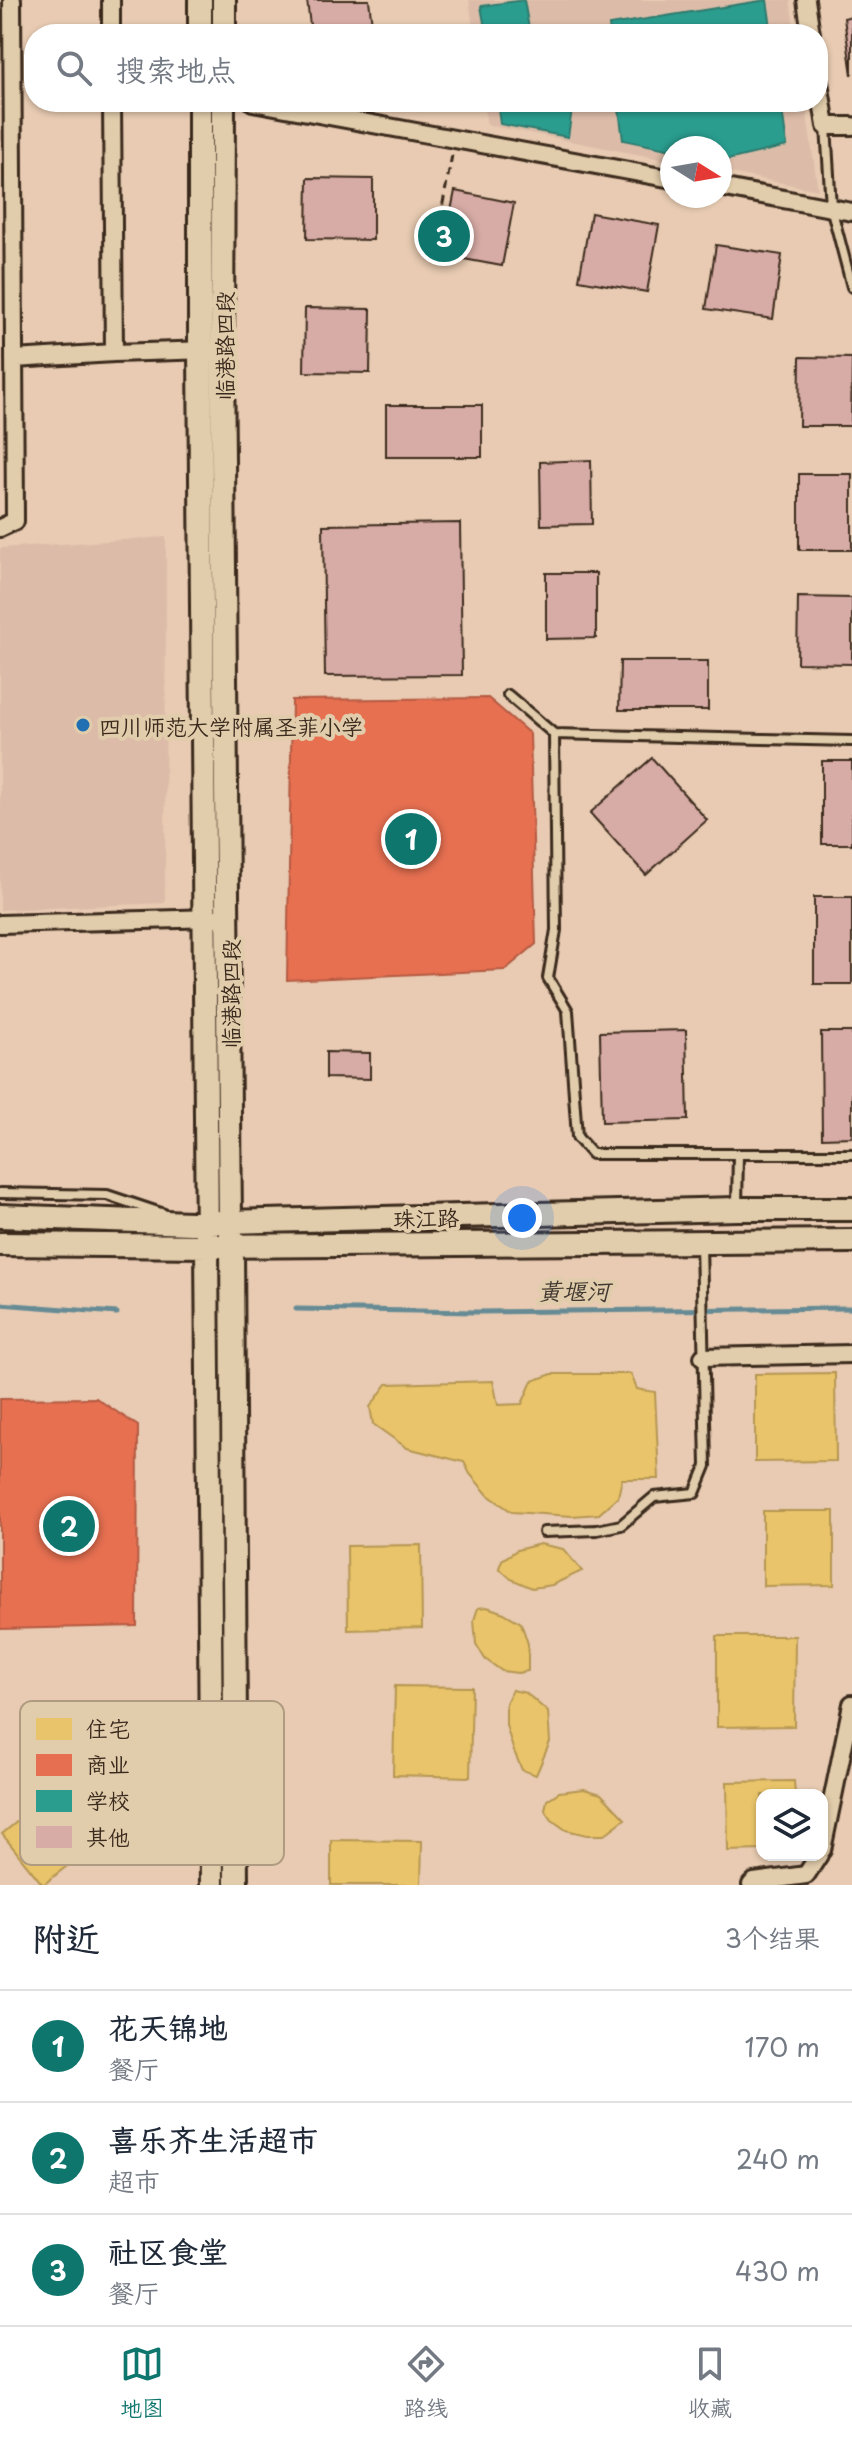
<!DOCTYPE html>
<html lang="zh">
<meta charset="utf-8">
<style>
body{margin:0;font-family:"Playpen Sans","LXGW WenKai TC",sans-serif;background:#f2f2f3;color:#1f2937}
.controls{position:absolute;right:24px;bottom:24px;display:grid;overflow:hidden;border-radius:16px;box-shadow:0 2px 6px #0004}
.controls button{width:72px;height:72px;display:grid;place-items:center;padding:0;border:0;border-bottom:2px solid #e0e1e3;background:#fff;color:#1f2937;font:40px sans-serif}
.compass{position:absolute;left:660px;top:136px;width:72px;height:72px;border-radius:50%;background:#fff;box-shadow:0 2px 6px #0004;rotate:101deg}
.you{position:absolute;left:522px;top:1218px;width:28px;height:28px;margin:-20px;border:6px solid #fff;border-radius:50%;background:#1a73e8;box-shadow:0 0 0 12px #1a73e833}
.badge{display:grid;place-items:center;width:52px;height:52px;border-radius:50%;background:#0f766e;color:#fff;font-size:26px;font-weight:700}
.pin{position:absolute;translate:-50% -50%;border:4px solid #fff;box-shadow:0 2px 8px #0006}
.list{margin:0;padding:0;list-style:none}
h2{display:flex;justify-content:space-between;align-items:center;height:104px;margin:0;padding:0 32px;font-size:34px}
h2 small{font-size:26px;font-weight:400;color:#747a83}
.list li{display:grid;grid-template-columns:52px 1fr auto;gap:24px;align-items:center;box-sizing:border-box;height:112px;padding:0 32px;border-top:2px solid #e0e1e3}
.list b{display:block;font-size:30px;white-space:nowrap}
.list p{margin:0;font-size:26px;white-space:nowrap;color:#747a83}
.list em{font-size:26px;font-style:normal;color:#747a83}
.icon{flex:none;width:44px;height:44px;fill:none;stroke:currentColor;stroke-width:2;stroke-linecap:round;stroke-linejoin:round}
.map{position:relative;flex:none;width:852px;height:1885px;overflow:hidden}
.search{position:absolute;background:#fff;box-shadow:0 2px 6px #0004;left:24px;right:24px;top:24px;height:88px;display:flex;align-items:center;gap:20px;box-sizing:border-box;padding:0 28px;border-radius:32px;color:#747a83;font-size:30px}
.sheet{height:440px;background:#fff}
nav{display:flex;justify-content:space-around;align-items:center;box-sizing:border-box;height:112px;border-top:2px solid #e0e1e3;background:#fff;font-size:22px;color:#747a83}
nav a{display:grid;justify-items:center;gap:4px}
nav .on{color:#0f766e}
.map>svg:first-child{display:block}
.built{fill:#dcbca8}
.homes{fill:#e9c46a;stroke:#b59653;stroke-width:2}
.shops{fill:#e76f51;stroke:#b35a42;stroke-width:2}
.schools{fill:#2a9d8f;stroke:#2f7a6d;stroke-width:2}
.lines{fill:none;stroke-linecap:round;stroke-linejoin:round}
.stream{stroke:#668b95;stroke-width:5}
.building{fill:#d8aca6;stroke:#3b2a1e;stroke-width:2}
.lane-casing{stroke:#3b2a1e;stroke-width:14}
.street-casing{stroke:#3b2a1e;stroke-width:22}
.secondary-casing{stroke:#3b2a1e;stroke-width:28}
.path{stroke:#3b2a1e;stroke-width:3;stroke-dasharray:8 6;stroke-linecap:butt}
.lane{stroke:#e1ccab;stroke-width:8}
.street{stroke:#e1ccab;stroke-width:16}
.secondary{stroke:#e1ccab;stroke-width:22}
.poi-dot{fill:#1f6fb2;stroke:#e1ccab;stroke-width:3}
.labels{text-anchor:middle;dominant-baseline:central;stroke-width:8;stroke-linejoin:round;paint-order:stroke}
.street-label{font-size:22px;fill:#3b2a1e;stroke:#e1ccab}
.poi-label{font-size:22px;fill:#3b2a1e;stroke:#e1ccab;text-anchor:start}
.water-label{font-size:24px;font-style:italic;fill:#423a32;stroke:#e1ccab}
.key{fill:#e1ccab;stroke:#af9b81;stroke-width:2}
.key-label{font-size:22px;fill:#3b2a1e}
</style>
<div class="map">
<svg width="852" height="1885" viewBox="0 0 852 1885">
<rect width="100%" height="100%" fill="#e8cbb2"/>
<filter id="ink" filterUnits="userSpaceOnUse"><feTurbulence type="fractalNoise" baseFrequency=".0125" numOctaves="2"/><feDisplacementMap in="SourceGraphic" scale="16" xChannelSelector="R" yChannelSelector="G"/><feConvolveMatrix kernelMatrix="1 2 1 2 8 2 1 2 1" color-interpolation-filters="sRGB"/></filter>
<g filter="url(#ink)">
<path class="built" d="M 469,0 L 790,0 L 795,34 L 474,34 Z
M 483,102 L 805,102 L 818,190 L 720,171 L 720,148 L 672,148 L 672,161 L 487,125 Z
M 166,537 L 165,903 L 0,910 L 0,548 Z"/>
<path class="homes" d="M 835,1373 L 836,1461 L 755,1462 L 755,1374 Z
M 552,1374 L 631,1374 L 637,1389 L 655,1392 L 659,1479 L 622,1479 L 618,1497 L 599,1514 L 572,1516 L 512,1512 L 488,1495 L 470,1474 L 464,1462 L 407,1448 L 373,1424 L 370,1407 L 387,1384 L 493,1381 L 498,1405 L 522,1404 L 532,1381 Z
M 763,1511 L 834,1511 L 834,1585 L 763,1586 Z
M 540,1544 L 563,1549 L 582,1571 L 552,1585 L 532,1588 L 511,1579 L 499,1568 L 502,1560 L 517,1550 Z
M 421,1545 L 422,1628 L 348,1630 L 347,1546 Z
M 487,1607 L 504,1613 L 521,1623 L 528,1644 L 528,1671 L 518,1673 L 502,1671 L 485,1659 L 476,1644 L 474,1620 L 478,1608 Z
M 717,1636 L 795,1636 L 794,1726 L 717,1727 Z
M 395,1686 L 472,1687 L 470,1777 L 393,1775 Z
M 512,1690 L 526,1693 L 548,1712 L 550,1742 L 536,1775 L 522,1770 L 513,1749 L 506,1725 L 506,1703 Z
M 79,1771 L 121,1823 L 43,1885 L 2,1834 Z
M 794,1781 L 795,1795 L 762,1795 L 762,1850 L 728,1851 L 727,1782 Z
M 584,1789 L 601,1794 L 625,1819 L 604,1835 L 587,1835 L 566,1830 L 552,1820 L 545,1810 L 547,1800 L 559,1792 Z
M 331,1840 L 422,1841 L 421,1885 L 331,1885 Z"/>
<path class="shops" d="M 488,698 L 530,734 L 536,944 L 505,970 L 287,980 L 292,700 Z
M 96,1398 L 138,1426 L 137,1626 L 0,1629 L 0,1399 Z"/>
<path class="schools" d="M 524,0 L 530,34 L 486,34 L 481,6 Z
M 767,0 L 772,34 L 610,34 L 609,25 Z
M 497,102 L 573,102 L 568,137 L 500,124 Z
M 618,102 L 781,102 L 787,146 L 723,161 L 720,160 L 720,148 L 672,148 L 672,150 L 623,140 Z"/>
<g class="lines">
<path class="stream" d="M 0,1304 L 117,1313
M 296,1309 L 477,1312 L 852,1308"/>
</g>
<path class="building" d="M 307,0 L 369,0 L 372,25 L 311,34 Z
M 852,16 L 852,75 L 844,18 Z
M 308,178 L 373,179 L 373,240 L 307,239 Z
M 455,191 L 514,203 L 502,266 L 442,255 Z
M 591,213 L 659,225 L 647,292 L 579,280 Z
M 716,245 L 782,255 L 773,319 L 706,309 Z
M 305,308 L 371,309 L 370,373 L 304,372 Z
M 800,357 L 852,358 L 851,426 L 799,426 Z
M 386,405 L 482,405 L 482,457 L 386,457 Z
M 591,460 L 592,524 L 541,525 L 540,462 Z
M 799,474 L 852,474 L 852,550 L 799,550 Z
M 460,523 L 462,675 L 325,676 L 323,525 Z
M 546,573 L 596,573 L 596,638 L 546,639 Z
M 798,597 L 852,598 L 852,664 L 797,663 Z
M 620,661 L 708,661 L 708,710 L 619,710 Z
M 652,758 L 707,820 L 646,875 L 590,813 Z
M 822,761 L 852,761 L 852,844 L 822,844 Z
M 814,897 L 852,897 L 852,984 L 814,984 Z
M 686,1030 L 688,1120 L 602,1122 L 600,1032 Z
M 821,1032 L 852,1032 L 852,1137 L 822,1138 Z
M 326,1052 L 370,1053 L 370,1079 L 326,1078 Z"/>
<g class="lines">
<defs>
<path id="lane" d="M 826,126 L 831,207 L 852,287
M 508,695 L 554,734 L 852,741
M 554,734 L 556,930 L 548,978 L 568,1011 L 577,1137 L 592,1154 L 852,1154
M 0,1193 L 107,1195 L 164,1214
M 737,1205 L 738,1154
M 544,1532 L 597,1530 L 621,1525 L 654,1497 L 695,1493 L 706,1466 L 701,1243"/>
<path id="street" d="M 111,0 L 111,34
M 806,0 L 811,34
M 818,76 L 826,126 L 852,126
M 112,102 L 114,353 L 209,350
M 253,102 L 672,179
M 720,187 L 852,212
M 14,359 L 114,353
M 0,528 L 15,521 L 12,0
M 0,924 L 215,918
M 703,1357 L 852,1354
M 822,1850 L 852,1704
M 751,1885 L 754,1882 L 806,1875 L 819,1855"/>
<path id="secondary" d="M 200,34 L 200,0
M 224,34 L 224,0
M 200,102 L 200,351 L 212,1885
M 223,102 L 222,350 L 230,1222 L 232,1246 L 236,1885
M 0,1216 L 191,1223 L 737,1209 L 852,1209
M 0,1244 L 208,1246 L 852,1241"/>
</defs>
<use href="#lane" class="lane-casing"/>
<use href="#street" class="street-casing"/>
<use href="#secondary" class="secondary-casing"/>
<path class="path" d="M 435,246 L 452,155"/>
<use href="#lane" class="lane"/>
<use href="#street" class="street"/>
<use href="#secondary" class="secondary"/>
</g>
</g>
<circle class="poi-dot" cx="83" cy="725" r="8"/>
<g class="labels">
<g class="street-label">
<text transform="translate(223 346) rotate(-90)">临港路四段</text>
<text transform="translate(229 994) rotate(-90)">临港路四段</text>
<text transform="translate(426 1217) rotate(-1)">珠江路</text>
</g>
<g class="poi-label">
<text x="99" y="725">四川师范大学附属圣菲小学</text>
</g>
<g class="water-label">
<text x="574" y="1290">黄堰河</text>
</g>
</g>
<rect x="20" y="1701" width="264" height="164" rx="12" class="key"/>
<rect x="36" y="1718" width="36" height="22" fill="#e9c46a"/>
<rect x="36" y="1754" width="36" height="22" fill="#e76f51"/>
<rect x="36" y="1790" width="36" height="22" fill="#2a9d8f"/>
<rect x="36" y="1826" width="36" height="22" fill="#d8aca6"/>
<g class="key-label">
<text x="86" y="1737">住宅</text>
<text x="86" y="1773">商业</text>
<text x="86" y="1809">学校</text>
<text x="86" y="1845">其他</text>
</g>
</svg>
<div class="controls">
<button><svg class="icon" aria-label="layers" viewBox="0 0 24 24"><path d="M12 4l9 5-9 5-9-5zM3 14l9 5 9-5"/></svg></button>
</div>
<svg class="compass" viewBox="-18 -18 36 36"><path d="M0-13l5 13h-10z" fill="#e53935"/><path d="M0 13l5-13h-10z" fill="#747a83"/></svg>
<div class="you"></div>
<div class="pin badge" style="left:411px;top:839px">1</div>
<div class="pin badge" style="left:69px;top:1526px">2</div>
<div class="pin badge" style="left:444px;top:236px">3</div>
<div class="search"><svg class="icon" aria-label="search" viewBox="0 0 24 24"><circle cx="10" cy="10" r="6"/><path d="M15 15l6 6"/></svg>搜索地点</div>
</div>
<section class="sheet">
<h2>附近<small>3个结果</small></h2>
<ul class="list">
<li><span class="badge">1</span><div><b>花天锦地</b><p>餐厅</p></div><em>170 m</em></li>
<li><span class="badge">2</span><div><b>喜乐齐生活超市</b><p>超市</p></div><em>240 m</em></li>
<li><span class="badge">3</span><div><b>社区食堂</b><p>餐厅</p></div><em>430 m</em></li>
</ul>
</section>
<nav>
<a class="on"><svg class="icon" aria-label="map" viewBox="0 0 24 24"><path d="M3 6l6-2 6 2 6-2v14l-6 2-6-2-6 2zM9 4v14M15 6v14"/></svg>地图</a>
<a><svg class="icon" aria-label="directions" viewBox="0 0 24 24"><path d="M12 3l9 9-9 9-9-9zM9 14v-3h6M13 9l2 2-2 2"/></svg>路线</a>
<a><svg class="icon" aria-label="saved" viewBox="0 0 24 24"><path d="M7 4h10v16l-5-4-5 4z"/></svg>收藏</a>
</nav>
